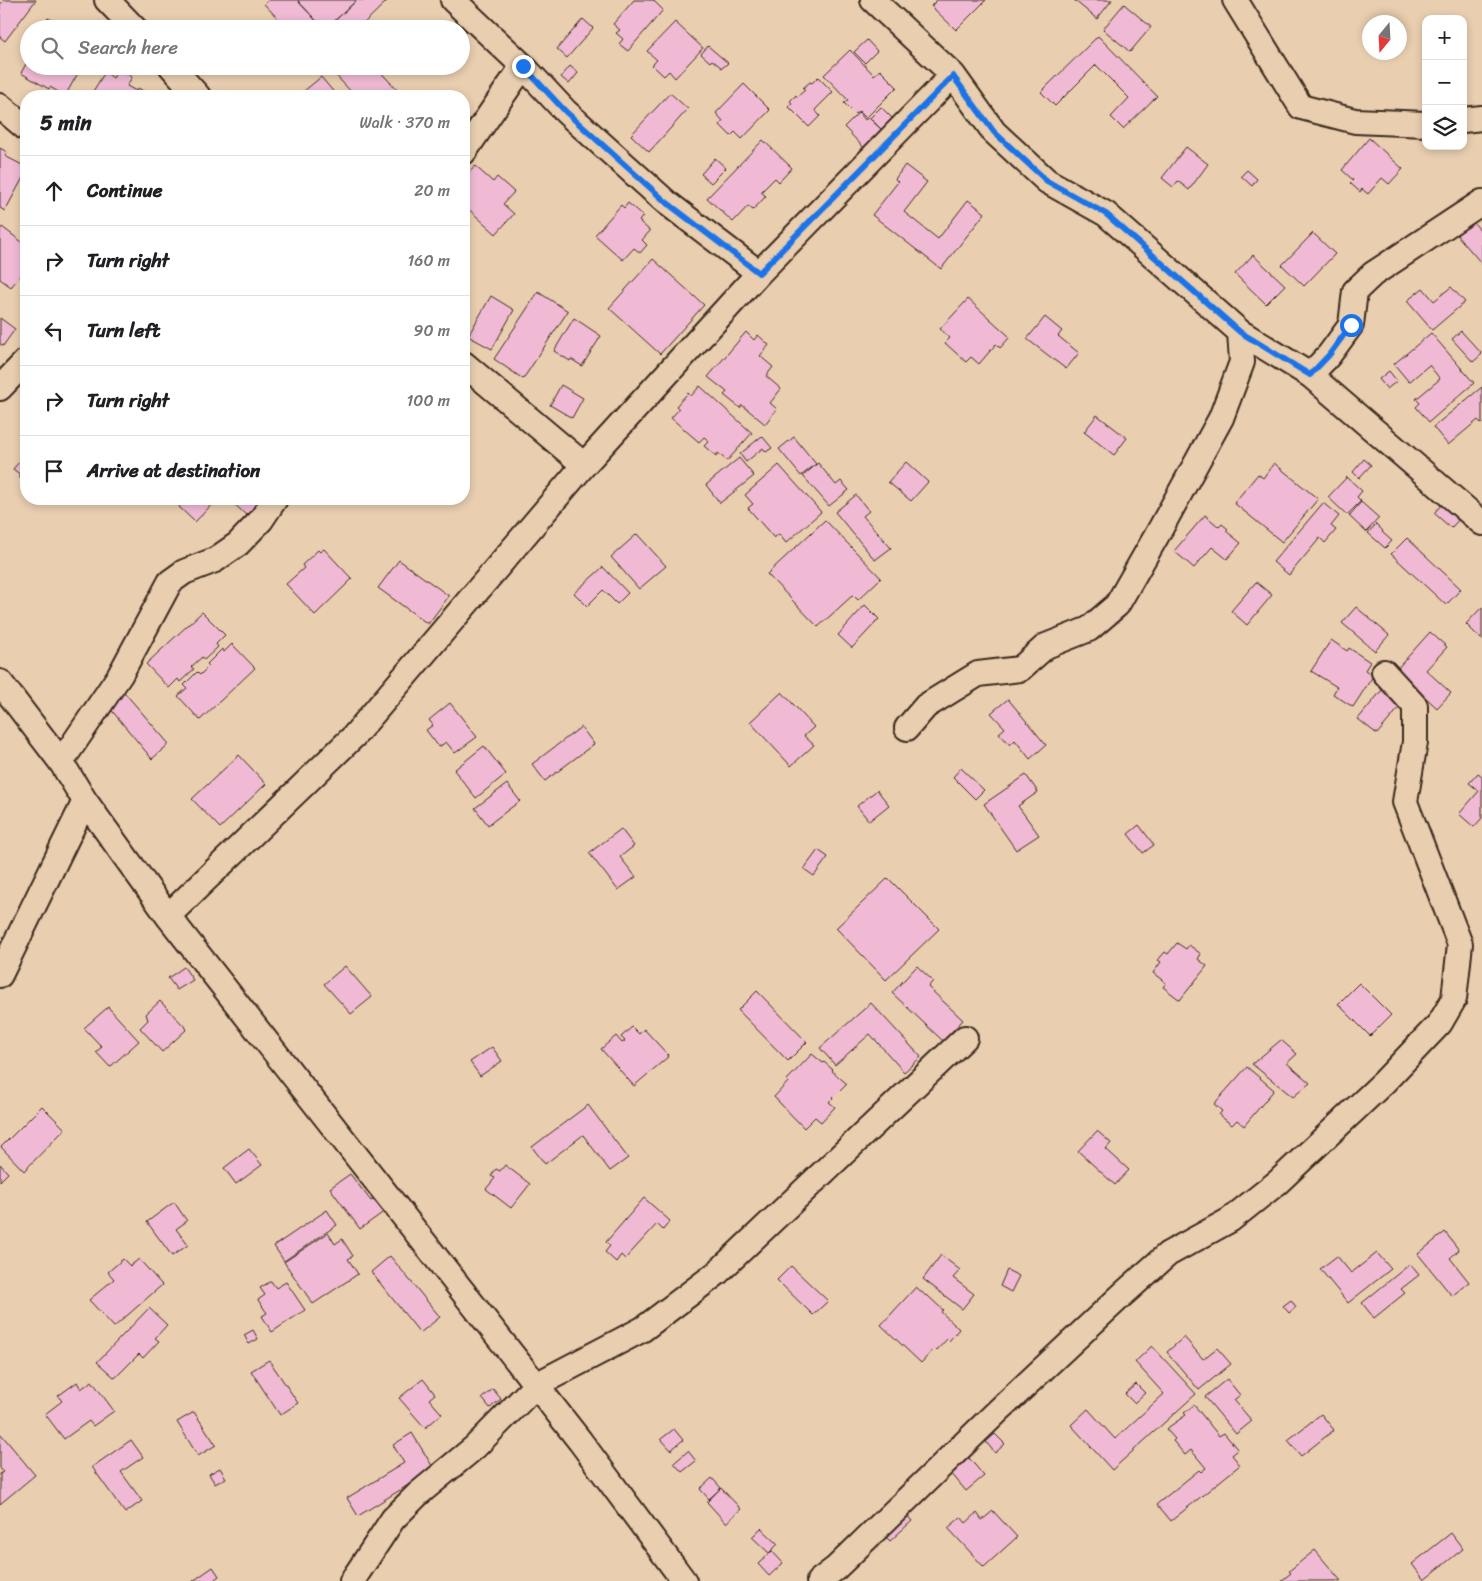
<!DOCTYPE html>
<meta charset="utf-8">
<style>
body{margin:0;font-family:Sriracha,sans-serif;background:#f6f6f6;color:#202124}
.controls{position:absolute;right:15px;top:15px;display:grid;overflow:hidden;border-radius:10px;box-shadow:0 2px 8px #0003}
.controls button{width:45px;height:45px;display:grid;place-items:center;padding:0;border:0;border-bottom:1px solid #e0e0e0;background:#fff;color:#202124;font:25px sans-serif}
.compass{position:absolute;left:1362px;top:15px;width:45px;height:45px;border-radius:50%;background:#fff;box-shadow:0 2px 8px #0003;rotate:198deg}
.stop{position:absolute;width:15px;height:15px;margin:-11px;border:4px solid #1a73e8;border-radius:50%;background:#fff}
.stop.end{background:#1a73e8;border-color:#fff;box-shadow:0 1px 5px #0008}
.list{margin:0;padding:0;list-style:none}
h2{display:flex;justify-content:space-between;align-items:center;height:65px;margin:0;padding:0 20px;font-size:21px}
h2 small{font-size:16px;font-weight:400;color:#757577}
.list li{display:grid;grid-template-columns:32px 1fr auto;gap:15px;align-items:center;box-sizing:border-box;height:70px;padding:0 20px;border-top:1px solid #e0e0e0}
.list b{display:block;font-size:19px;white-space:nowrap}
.list em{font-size:16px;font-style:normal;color:#757577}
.icon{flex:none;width:28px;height:28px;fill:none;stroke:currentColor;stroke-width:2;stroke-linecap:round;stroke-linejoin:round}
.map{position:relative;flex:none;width:1482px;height:1581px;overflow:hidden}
.search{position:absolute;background:#fff;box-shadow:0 2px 8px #0003;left:20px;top:20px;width:450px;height:55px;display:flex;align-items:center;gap:12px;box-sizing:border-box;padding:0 18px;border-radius:28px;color:#757577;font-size:19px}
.panel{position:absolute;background:#fff;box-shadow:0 2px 8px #0003;left:20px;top:90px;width:450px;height:415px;border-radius:20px}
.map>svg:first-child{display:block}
.building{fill:#f0bad5;stroke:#3b2a1e}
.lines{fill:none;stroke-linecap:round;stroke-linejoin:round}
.street-casing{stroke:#3b2a1e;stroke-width:28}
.street{stroke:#e9ceb0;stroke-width:24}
.route{stroke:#1a73e8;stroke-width:6}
</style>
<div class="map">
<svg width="1482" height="1581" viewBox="0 0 1482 1581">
<rect width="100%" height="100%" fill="#e9ceb0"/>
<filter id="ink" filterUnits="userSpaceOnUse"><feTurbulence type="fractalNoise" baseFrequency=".02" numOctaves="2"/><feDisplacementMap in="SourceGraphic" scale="10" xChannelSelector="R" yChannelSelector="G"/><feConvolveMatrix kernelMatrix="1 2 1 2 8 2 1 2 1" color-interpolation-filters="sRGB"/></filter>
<g filter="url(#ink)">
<path class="building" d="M 4,0 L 36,0 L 5,41 L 0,37 L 0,5 Z
M 269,0 L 299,0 L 298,1 L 324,29 L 288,29 L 264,4 Z
M 299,0 L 357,0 L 326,29 L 324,29 L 298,1 Z
M 357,0 L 388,0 L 358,29 L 326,29 Z
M 634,0 L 653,0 L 663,10 L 628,51 L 619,44 L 623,39 L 616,33 L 620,30 L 613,24 Z
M 937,0 L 986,0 L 956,30 L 931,6 Z
M 1074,0 L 1112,0 L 1097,19 Z
M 1124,4 L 1151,27 L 1130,52 L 1103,29 Z
M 48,18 L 66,28 L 66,29 L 41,29 Z
M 583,19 L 593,28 L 567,58 L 557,49 Z
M 675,22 L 703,48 L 675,78 L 669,71 L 664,76 L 652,65 L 657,60 L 647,51 Z
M 1098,36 L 1157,96 L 1123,129 L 1111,117 L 1129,98 L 1096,65 L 1055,106 L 1041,92 Z
M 867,40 L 877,51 L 865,63 L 854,52 Z
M 708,46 L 728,63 L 722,68 L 712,60 L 710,62 L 701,54 Z
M 850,50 L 874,75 L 880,70 L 897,87 L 866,118 L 859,111 L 855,114 L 844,103 L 848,100 L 824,75 Z
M 29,51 L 29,66 L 82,66 L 65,96 L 50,87 L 49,89 L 21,73 L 28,60 L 25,58 Z
M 332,66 L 375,66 L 401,94 L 398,96 L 355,96 L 329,68 Z
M 570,66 L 578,73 L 569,84 L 561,77 Z
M 118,69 L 132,77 L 127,86 L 136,91 L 138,88 L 152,96 L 90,96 L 105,72 L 113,78 Z
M 321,77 L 337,96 L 298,96 Z
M 818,77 L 833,92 L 815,110 L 820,116 L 809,127 L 788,106 L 792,103 L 790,101 L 796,95 L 797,97 L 805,90 L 803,88 L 810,82 L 812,83 Z
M 744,84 L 770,110 L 742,139 L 735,132 L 731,136 L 720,125 L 723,121 L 716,113 Z
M 670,93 L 688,109 L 649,152 L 631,135 Z
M 881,107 L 895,121 L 884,132 L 870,118 Z
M 859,112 L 865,120 L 868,117 L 884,132 L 866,150 L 844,127 Z
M 1369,138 L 1403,169 L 1389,184 L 1382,178 L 1368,194 L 1362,189 L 1360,192 L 1350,183 L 1353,180 L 1342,170 Z
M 763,140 L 792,168 L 779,182 L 775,178 L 761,192 L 766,196 L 753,210 L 748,206 L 733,222 L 707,198 Z
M 1186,147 L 1208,164 L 1189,190 L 1178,181 L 1173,187 L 1162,178 Z
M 0,148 L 7,152 L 5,156 L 26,167 L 26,172 L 5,211 L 0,208 Z
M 715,158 L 726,168 L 711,183 L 701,174 Z
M 905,165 L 927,182 L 904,212 L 938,239 L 968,200 L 985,213 L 941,269 L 872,215 L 898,182 L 895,179 Z
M 475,166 L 493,182 L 497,177 L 514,192 L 503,204 L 514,214 L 496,234 L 464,205 L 464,179 Z
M 1247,170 L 1257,179 L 1252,186 L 1241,176 Z
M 628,203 L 643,216 L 639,221 L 650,231 L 642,240 L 647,245 L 640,253 L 634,248 L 623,260 L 595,235 L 621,205 L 624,208 Z
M 1472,221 L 1482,232 L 1482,264 L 1457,235 Z
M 2,227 L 26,245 L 26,277 L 22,274 L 11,287 L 0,279 L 0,230 Z
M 1313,233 L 1335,254 L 1304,286 L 1282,265 Z
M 1253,255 L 1285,285 L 1266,304 L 1235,274 Z
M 653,259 L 704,305 L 660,354 L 609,308 Z
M 1451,287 L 1465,302 L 1432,330 L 1407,301 L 1423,288 L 1434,301 Z
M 538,292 L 568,311 L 523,379 L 494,359 Z
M 491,296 L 514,310 L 492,349 L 468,336 Z
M 968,299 L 1010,337 L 1000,348 L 996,344 L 979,364 L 971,357 L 966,362 L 945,343 L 950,338 L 940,329 Z
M 1045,317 L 1062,331 L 1058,336 L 1079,353 L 1066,369 L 1027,339 Z
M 0,318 L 15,329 L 3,346 L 0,344 Z
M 574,318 L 601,336 L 582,366 L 571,359 L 570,361 L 554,351 Z
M 1461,331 L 1482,354 L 1473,362 L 1452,339 Z
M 746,332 L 754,340 L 758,335 L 769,345 L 760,356 L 773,367 L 766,376 L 781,389 L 770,403 L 777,409 L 765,424 L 742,405 L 740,408 L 724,395 L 727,392 L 708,377 Z
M 1431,333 L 1474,383 L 1429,422 L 1416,407 L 1420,403 L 1416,399 L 1440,379 L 1429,365 L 1409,382 L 1394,364 Z
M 1389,371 L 1397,381 L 1387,389 L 1379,379 Z
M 561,385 L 583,398 L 572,418 L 550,405 Z
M 700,386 L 752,433 L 727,461 L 718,453 L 716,456 L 704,446 L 709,441 L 704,437 L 699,442 L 671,418 L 679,409 L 676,406 L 688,393 L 691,396 Z
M 1482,387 L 1482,424 L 1478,420 L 1448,445 L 1433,427 Z
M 1097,415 L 1127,438 L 1114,455 L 1084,432 Z
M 762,436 L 772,448 L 766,452 L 763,448 L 746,462 L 740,454 Z
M 794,437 L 816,464 L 801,476 L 779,449 Z
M 26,454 L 26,483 L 19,477 L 21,475 L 13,469 Z
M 739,458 L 754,476 L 720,503 L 706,485 Z
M 1364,459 L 1371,465 L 1359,478 L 1353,472 Z
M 906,462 L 928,482 L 911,501 L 888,482 Z
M 818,463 L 836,485 L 841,481 L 849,490 L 829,506 L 803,476 Z
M 1274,463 L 1318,499 L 1282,542 L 1234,503 L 1258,474 L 1263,478 Z
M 779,465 L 821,512 L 786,543 L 779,534 L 774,538 L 748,508 L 753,504 L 745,495 Z
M 1347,477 L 1362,491 L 1357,497 L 1361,501 L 1347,515 L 1328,497 Z
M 856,495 L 869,511 L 863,516 L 891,548 L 875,560 L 835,512 Z
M 187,499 L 217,499 L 195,522 L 179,507 Z
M 229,499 L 259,499 L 261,500 L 246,515 Z
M 1361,502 L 1379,518 L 1366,532 L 1349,516 Z
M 1444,502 L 1461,517 L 1451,528 L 1434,513 Z
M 1323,503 L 1339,516 L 1331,526 L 1336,530 L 1325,543 L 1320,538 L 1289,575 L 1273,562 Z
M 1205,515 L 1219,527 L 1222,524 L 1228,529 L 1226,531 L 1241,543 L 1227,559 L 1212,547 L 1194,568 L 1174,551 Z
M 825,520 L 881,578 L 858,600 L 853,595 L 818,627 L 767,574 Z
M 1376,524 L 1383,531 L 1382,532 L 1392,541 L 1385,548 L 1368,533 Z
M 637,534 L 666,566 L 639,589 L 611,557 Z
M 1407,538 L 1461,589 L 1446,605 L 1391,554 Z
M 324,549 L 352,579 L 315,615 L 286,584 L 304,568 L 302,565 L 318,550 L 320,552 Z
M 399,560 L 449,596 L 428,624 L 378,588 Z
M 603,567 L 628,593 L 617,604 L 603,590 L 587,606 L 574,593 Z
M 1256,582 L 1272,595 L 1247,625 L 1231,611 Z
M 865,605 L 879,619 L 852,648 L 838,635 Z
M 1356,607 L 1389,635 L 1375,651 L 1342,623 Z
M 1482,607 L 1482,640 L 1466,624 Z
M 202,612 L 225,635 L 216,644 L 218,647 L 204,660 L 202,657 L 191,667 L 194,669 L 180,682 L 178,679 L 169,688 L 146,664 Z
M 1430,632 L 1447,647 L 1426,670 L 1451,693 L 1437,708 L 1396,670 Z
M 1331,640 L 1347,651 L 1349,648 L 1370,662 L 1365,670 L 1373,676 L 1353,707 L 1333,694 L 1337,687 L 1311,671 Z
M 232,644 L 255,668 L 200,720 L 178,696 L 187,688 L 184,685 L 197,672 L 200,675 L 209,666 L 207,664 L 222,649 L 224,652 Z
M 1387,684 L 1406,700 L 1377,734 L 1358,719 Z
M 124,692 L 169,744 L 152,759 L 108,706 Z
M 782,692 L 814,727 L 804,736 L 814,745 L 791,766 L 750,722 Z
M 1008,699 L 1046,745 L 1030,759 L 1015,740 L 1010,745 L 999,733 L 1005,728 L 991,713 Z
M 450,703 L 477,737 L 455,753 L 446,742 L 439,747 L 426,730 L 433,725 L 429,720 Z
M 581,727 L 594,744 L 545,781 L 532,764 Z
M 484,746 L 506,774 L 476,798 L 454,770 Z
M 239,755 L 266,784 L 220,828 L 192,799 Z
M 961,768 L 984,790 L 975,799 L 953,777 Z
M 1478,773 L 1482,776 L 1482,818 L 1474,827 L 1459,814 L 1479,791 L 1469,783 Z
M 1026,775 L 1038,792 L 1018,806 L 1039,835 L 1016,850 L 984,804 Z
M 507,784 L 520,801 L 488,825 L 475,808 Z
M 877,790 L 889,805 L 869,821 L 857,806 Z
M 1139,825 L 1154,845 L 1143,853 L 1128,834 Z
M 621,829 L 634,846 L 620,857 L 636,877 L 618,890 L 589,853 Z
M 818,850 L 828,857 L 814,876 L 804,869 Z
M 888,878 L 939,929 L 886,980 L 836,928 Z
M 1177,943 L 1186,949 L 1189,945 L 1201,954 L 1198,959 L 1207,966 L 1180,1000 L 1163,987 L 1166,983 L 1153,973 L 1161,962 L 1158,960 L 1165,952 L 1168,954 Z
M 345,966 L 372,997 L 351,1014 L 324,984 Z
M 917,966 L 933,981 L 928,987 L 963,1020 L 943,1041 L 892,993 Z
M 184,967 L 193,980 L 177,990 L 168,978 Z
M 1359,983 L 1391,1015 L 1370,1036 L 1338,1004 Z
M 757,991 L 807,1042 L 788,1061 L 738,1010 Z
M 160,1001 L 187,1029 L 162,1052 L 140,1028 L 148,1020 L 146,1014 Z
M 871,1003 L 921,1057 L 904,1072 L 870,1034 L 835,1065 L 820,1048 Z
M 108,1007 L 139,1041 L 110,1067 L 96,1052 L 102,1047 L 84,1028 Z
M 632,1027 L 639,1034 L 644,1029 L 669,1056 L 634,1086 L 601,1049 L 616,1036 L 622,1043 L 625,1041 L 621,1037 Z
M 1281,1040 L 1297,1054 L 1287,1063 L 1310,1083 L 1293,1097 L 1252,1064 Z
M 492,1047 L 502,1061 L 480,1076 L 470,1062 Z
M 812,1054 L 823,1063 L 824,1062 L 833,1070 L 832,1071 L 847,1084 L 829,1102 L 835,1107 L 821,1122 L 815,1117 L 804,1128 L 774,1097 L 788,1082 L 787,1080 Z
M 1247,1067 L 1274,1090 L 1244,1126 L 1237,1120 L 1232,1125 L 1219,1115 L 1222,1111 L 1214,1104 Z
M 588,1105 L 628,1158 L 610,1171 L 583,1135 L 545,1164 L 532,1147 Z
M 42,1106 L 65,1129 L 24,1171 L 1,1147 Z
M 1097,1131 L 1111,1143 L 1106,1149 L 1129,1170 L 1115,1185 L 1078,1151 Z
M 249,1149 L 262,1165 L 236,1184 L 224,1168 Z
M 0,1164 L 8,1173 L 0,1181 Z
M 505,1165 L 530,1184 L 511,1208 L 486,1189 L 495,1178 L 491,1176 L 496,1169 L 500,1171 Z
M 350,1174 L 371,1201 L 375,1198 L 385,1211 L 360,1229 L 330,1188 Z
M 644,1198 L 670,1221 L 663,1230 L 657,1224 L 625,1259 L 621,1255 L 616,1262 L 605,1252 L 610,1246 L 606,1242 Z
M 174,1202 L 187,1221 L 176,1229 L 188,1245 L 172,1256 L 147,1222 Z
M 327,1210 L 337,1225 L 284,1261 L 274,1246 Z
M 1445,1232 L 1459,1250 L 1450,1258 L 1469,1282 L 1452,1296 L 1418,1254 Z
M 328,1233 L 335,1244 L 342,1239 L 353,1256 L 348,1259 L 358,1274 L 313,1304 L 284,1262 Z
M 1377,1253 L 1391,1269 L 1348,1303 L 1320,1269 L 1337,1256 L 1351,1273 Z
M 941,1255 L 960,1270 L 953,1278 L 974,1294 L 962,1309 L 923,1279 Z
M 390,1256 L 440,1317 L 420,1333 L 371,1272 Z
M 123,1259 L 130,1266 L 139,1259 L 162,1285 L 114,1327 L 89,1300 L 114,1279 L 108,1272 Z
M 1410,1264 L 1419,1275 L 1401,1289 L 1405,1293 L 1374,1318 L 1362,1303 Z
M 791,1266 L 828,1301 L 813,1315 L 777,1280 Z
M 1007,1270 L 1019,1276 L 1011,1292 L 1000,1286 Z
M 271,1281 L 276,1288 L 286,1282 L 305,1310 L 272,1332 L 262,1316 L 267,1313 L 258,1300 L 265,1295 L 260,1288 Z
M 916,1287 L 926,1296 L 927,1295 L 943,1310 L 941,1312 L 959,1329 L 949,1341 L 947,1339 L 937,1350 L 935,1348 L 921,1363 L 881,1325 Z
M 1291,1300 L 1296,1307 L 1289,1313 L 1283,1306 Z
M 149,1308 L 167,1325 L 155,1338 L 159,1341 L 143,1358 L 139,1354 L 115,1378 L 97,1362 Z
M 253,1330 L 258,1339 L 249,1344 L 244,1335 Z
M 1184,1337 L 1203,1359 L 1217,1348 L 1231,1364 L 1199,1390 L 1167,1352 Z
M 1152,1346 L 1196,1394 L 1112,1470 L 1071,1425 L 1088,1409 L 1115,1439 L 1164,1394 L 1135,1362 Z
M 269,1360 L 298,1403 L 280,1415 L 251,1371 Z
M 423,1379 L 435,1394 L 429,1399 L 442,1414 L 425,1428 L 399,1398 Z
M 1227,1379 L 1240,1395 L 1234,1400 L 1252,1421 L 1236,1434 L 1205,1397 Z
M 92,1381 L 114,1411 L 93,1426 L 89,1421 L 64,1439 L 45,1414 L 62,1401 L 58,1396 L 77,1382 L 81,1389 Z
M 1136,1384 L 1145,1393 L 1134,1403 L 1125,1394 Z
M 493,1389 L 501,1399 L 490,1408 L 482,1398 Z
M 1194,1405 L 1219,1436 L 1224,1433 L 1238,1450 L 1232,1455 L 1240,1465 L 1171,1521 L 1157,1504 L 1199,1470 L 1201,1472 L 1206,1468 L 1191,1450 L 1185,1455 L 1173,1441 L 1175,1439 L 1166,1429 L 1186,1415 L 1184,1413 Z
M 194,1412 L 216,1445 L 198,1456 L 177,1422 Z
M 1321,1414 L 1334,1430 L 1301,1456 L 1288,1440 Z
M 674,1429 L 683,1440 L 671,1450 L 661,1439 Z
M 412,1433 L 434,1469 L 358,1516 L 347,1498 L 404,1463 L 393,1445 Z
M 1,1434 L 35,1475 L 0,1504 L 0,1474 L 3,1472 L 0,1468 L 0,1435 Z
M 995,1434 L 1005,1444 L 995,1453 L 986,1442 Z
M 131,1440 L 143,1457 L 121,1472 L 142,1501 L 125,1513 L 92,1467 Z
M 688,1451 L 696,1461 L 682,1472 L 674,1463 Z
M 969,1458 L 984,1476 L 966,1491 L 951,1473 Z
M 220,1468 L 226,1478 L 215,1484 L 209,1474 Z
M 712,1478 L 721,1488 L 709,1499 L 700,1489 Z
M 721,1488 L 741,1509 L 726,1523 L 707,1502 Z
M 993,1511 L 1017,1537 L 984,1567 L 948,1528 L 961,1517 L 966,1523 L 977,1513 L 982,1520 Z
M 906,1514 L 912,1521 L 890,1541 L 883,1534 Z
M 761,1528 L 778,1544 L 769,1553 L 752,1537 Z
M 1451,1533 L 1463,1549 L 1424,1580 L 1412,1564 Z
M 1315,1550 L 1341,1581 L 1281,1581 L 1291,1573 L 1289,1571 Z
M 772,1551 L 783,1563 L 769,1576 L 758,1564 Z
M 213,1567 L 219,1576 L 215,1579 L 217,1581 L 193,1581 Z"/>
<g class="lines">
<defs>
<path id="street" d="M 107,0 L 135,29
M 453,0 L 523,66 L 566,112 L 666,202 L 759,273
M 873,0 L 953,75 L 994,132 L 1047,181 L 1106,214 L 1240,332 L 1310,375 L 1482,523
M 1235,0 L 1301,107 L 1355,121 L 1426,124
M 171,66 L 198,96
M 0,106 L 26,128
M 1463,120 L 1482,118
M 464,152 L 523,66
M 464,364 L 584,465
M 1310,375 L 1329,355 L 1351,325 L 1355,291 L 1373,274 L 1482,202
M 0,388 L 26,361
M 0,682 L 61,762 L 85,801 L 168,916 L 580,1441 L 684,1581
M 907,728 L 926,706 L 978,674 L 1020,669 L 1046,646 L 1089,629 L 1117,605 L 1157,535 L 1221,418 L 1242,362 L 1240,332
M 61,762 L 120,675 L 170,582 L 184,572 L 215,560 L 238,544 L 261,520 L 275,499
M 168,916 L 354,736 L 584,465 L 759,273 L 953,75
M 0,975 L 85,801
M 352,1581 L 393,1519 L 418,1494 L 475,1447 L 536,1385 L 643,1329 L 717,1273 L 965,1038
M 819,1581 L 836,1568 L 999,1410 L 1122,1295 L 1168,1254 L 1230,1220 L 1278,1182 L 1384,1082 L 1440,1023 L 1454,999 L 1460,944 L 1405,802 L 1415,742 L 1415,706 L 1384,672"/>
</defs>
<use href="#street" class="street-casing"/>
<use href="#street" class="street"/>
</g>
</g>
<g class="lines" filter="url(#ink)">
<path class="route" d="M 523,66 L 566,112 L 666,202 L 759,273 L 953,76 L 994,132 L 1047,181 L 1106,214 L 1240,332 L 1310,375 L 1329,355 L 1351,325"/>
</g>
</svg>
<div class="controls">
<button>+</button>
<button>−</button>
<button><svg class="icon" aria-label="layers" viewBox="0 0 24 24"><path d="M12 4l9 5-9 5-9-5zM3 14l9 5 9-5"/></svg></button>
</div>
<svg class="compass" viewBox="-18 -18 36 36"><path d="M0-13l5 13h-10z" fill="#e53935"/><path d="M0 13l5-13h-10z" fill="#757577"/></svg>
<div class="stop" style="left:1351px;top:325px"></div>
<div class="stop end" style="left:523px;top:66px"></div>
<div class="search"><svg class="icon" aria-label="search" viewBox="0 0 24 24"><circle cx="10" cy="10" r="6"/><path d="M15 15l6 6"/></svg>Search here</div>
<section class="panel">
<h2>5 min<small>Walk · 370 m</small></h2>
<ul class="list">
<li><svg class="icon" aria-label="ahead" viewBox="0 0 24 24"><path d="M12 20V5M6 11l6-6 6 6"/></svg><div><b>Continue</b></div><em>20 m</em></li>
<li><svg class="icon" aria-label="right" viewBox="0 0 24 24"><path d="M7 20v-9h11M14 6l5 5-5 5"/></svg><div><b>Turn right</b></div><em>160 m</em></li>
<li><svg class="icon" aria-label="left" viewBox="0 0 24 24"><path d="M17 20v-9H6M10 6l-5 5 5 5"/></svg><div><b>Turn left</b></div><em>90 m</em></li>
<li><svg class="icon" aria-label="right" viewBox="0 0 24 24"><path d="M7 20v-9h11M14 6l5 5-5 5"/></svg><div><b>Turn right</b></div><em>100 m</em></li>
<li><svg class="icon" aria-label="arrive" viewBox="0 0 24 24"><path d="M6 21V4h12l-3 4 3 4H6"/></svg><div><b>Arrive at destination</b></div></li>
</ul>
</section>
</div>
